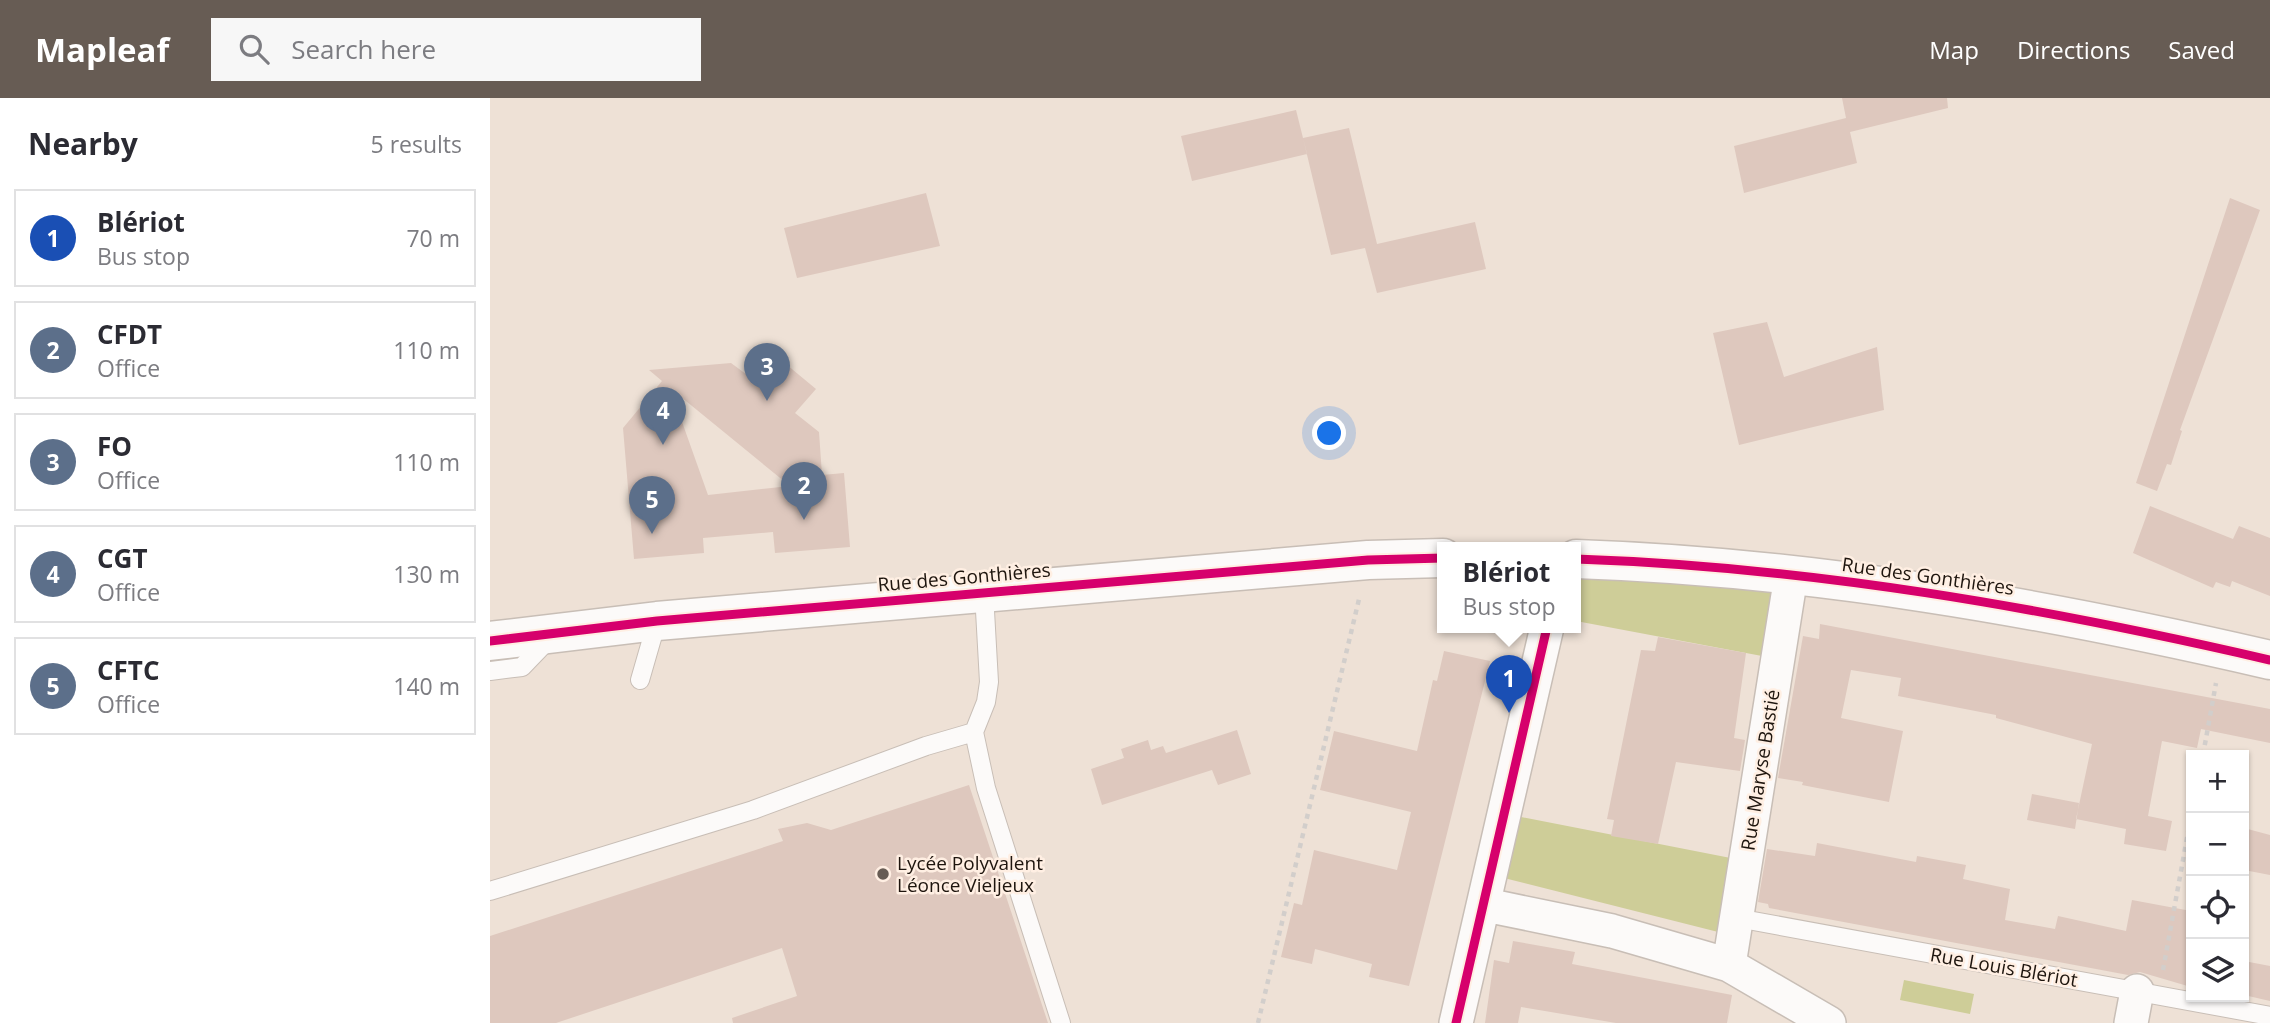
<!DOCTYPE html>
<meta charset="utf-8">
<style>
body{margin:0;font-family:"Open Sans",sans-serif;background:#f7f7f7;color:#2b2b33}
.controls{position:absolute;right:21px;bottom:21px;display:grid;overflow:hidden;border-radius:0px;box-shadow:0 2px 5px #0004}
.controls button{width:63px;height:63px;display:grid;place-items:center;padding:0;border:0;border-bottom:2px solid #e1e1e2;background:#fff;color:#2b2b33;font:35px sans-serif}
.you{position:absolute;left:840px;top:336px;width:24px;height:24px;margin:-18px;border:5px solid #fff;border-radius:50%;background:#1a73e8;box-shadow:0 0 0 10px #1a73e833}
.badge{display:grid;place-items:center;width:46px;height:46px;border-radius:50%;background:#675c54;color:#fff;font-size:23px;font-weight:700}
.pin{position:absolute;translate:-50% -58px;filter:drop-shadow(0 2px 4px #0008)}
.pin::after{content:'';position:absolute;top:37px;width:24px;height:21px;background:inherit;clip-path:polygon(0 0,100% 0,50% 100%)}
.popup{position:absolute;left:947px;top:444px;width:144px;height:91px;box-sizing:border-box;display:grid;place-content:center;border-radius:0px;background:#fff;filter:drop-shadow(0 2px 5px #0005);font-size:23px;white-space:nowrap;color:#7c7c81}
.popup b{font-size:26px;color:#2b2b33}
.popup::after{content:'';position:absolute;left:50%;top:100%;margin-left:-14px;border:14px solid transparent;border-top-color:#fff}
.list{margin:0;padding:0;list-style:none}
h2{display:flex;justify-content:space-between;align-items:center;height:91px;margin:0;padding:0 28px;font-size:30px}
h2 small{font-size:23px;font-weight:400;color:#7c7c81}
.list li{display:grid;grid-template-columns:46px 1fr auto;gap:21px;align-items:center;box-sizing:border-box;height:98px;margin:0 14px 14px;padding:0 14px;border:2px solid #e1e1e2;border-radius:0px}
.list b{display:block;font-size:26px;white-space:nowrap}
.list p{margin:0;font-size:23px;white-space:nowrap;color:#7c7c81}
.list em{font-size:23px;font-style:normal;color:#7c7c81}
.icon{flex:none;width:38px;height:38px;fill:none;stroke:currentColor;stroke-width:2;stroke-linecap:round;stroke-linejoin:round}
.map{position:relative;flex:none;width:1780px;height:925px;overflow:hidden}
header{display:flex;align-items:center;gap:42px;box-sizing:border-box;height:98px;padding:0 35px;background:#675c54;color:#fff}
header strong{font-size:33px}
nav{display:flex;gap:38px;margin-inline-start:auto;font-size:24px}
.search{width:490px;height:63px;background:#f7f7f7;display:flex;align-items:center;gap:18px;box-sizing:border-box;padding:0 24px;border-radius:0px;color:#7c7c81;font-size:26px}
main{display:flex}
aside{flex:1;background:#fff}
.map>svg:first-child{display:block}
.green{fill:#cecd98}
.building{fill:#dec8be;fill-rule:evenodd}
.lines{fill:none;stroke-linecap:round;stroke-linejoin:round}
.lane-casing{stroke:#c8beb6;stroke-width:20}
.street-casing{stroke:#c8beb6;stroke-width:36}
.secondary-casing{stroke:#c8beb6;stroke-width:41}
.path{stroke:#d2cecb;stroke-width:4.5;stroke-dasharray:5 5;stroke-linecap:butt}
.lane{stroke:#fcfaf9;stroke-width:18}
.street{stroke:#fcfaf9;stroke-width:33}
.secondary{stroke:#fcfaf9;stroke-width:38}
.cycleway-casing{stroke:#ffefe3;stroke-width:13}
.cycleway{stroke:#d6006c;stroke-width:9}
.poi-dot{fill:#675c54;stroke:#ffefe3;stroke-width:2.5}
.labels{text-anchor:middle;dominant-baseline:central;stroke-width:5;stroke-linejoin:round;paint-order:stroke}
.street-label{font-size:19px;fill:#1e150e;stroke:#ffefe3}
.poi-label{font-size:19px;fill:#1e150e;stroke:#ffefe3;text-anchor:start}
</style>
<header>
<strong>Mapleaf</strong>
<div class="search"><svg class="icon" aria-label="search" viewBox="0 0 24 24"><circle cx="10" cy="10" r="6"/><path d="M15 15l6 6"/></svg>Search here</div>
<nav><a>Map</a><a>Directions</a><a>Saved</a></nav>
</header>
<main>
<aside>
<h2>Nearby<small>5 results</small></h2>
<ul class="list">
<li><span class="badge" style="background:#1a4fb4">1</span><div><b>Blériot</b><p>Bus stop</p></div><em>70 m</em></li>
<li><span class="badge" style="background:#5c6f8a">2</span><div><b>CFDT</b><p>Office</p></div><em>110 m</em></li>
<li><span class="badge" style="background:#5c6f8a">3</span><div><b>FO</b><p>Office</p></div><em>110 m</em></li>
<li><span class="badge" style="background:#5c6f8a">4</span><div><b>CGT</b><p>Office</p></div><em>130 m</em></li>
<li><span class="badge" style="background:#5c6f8a">5</span><div><b>CFTC</b><p>Office</p></div><em>140 m</em></li>
</ul>
</aside>
<div class="map">
<svg width="1780" height="925" viewBox="0 0 1780 925">
<rect width="100%" height="100%" fill="#eee1d6"/>
<path class="green" d="M 1086,461 L 1301,478 L 1288,561 L 1086,523 Z
M 1016,716 L 1256,763 L 1244,838 L 1002,777 Z
M 1414,882 L 1484,896 L 1480,916 L 1410,902 Z"/>
<path class="building" d="M 1352,0 L 1457,0 L 1458,10 L 1360,34 L 1367,65 L 1254,95 L 1244,48 L 1356,20 Z
M 806,12 L 817,56 L 702,83 L 691,38 Z
M 859,30 L 887,146 L 985,124 L 996,171 L 887,195 L 875,150 L 841,157 L 813,40 Z
M 436,95 L 450,148 L 307,180 L 294,130 Z
M 1740,100 L 1770,112 L 1690,332 L 1692,333 L 1681,367 L 1677,366 L 1667,393 L 1646,385 Z
M 1277,224 L 1294,279 L 1387,249 L 1394,312 L 1249,347 L 1223,235 Z
M 285,257 L 326,291 L 305,315 L 329,334 L 332,377 L 354,375 L 360,449 L 285,455 L 283,434 L 213,440 L 214,455 L 144,461 L 133,330 L 172,283 L 159,272 L 241,265 L 264,282 ZM 180,290 L 300,388 L 218,397 Z
M 1660,408 L 1743,441 L 1749,428 L 1780,440 L 1780,498 L 1742,483 L 1740,489 L 1726,484 L 1723,490 L 1643,455 Z
M 1330,526 L 1780,611 L 1780,645 L 1711,631 L 1707,650 L 1672,643 L 1658,718 L 1682,723 L 1676,753 L 1634,746 L 1636,731 L 1586,721 L 1602,646 L 1506,620 L 1506,617 L 1408,598 L 1411,580 L 1361,572 L 1351,620 L 1413,633 L 1399,704 L 1312,687 L 1313,684 L 1288,680 L 1313,538 L 1329,541 Z
M 1168,539 L 1256,555 L 1244,640 L 1255,642 L 1250,673 L 1186,664 L 1168,746 L 1121,738 L 1124,722 L 1117,721 L 1151,552 L 1165,553 Z
M 954,553 L 1000,563 L 919,888 L 879,879 L 882,866 L 825,851 L 822,866 L 791,859 L 804,805 L 812,807 L 824,752 L 907,772 L 921,714 L 830,692 L 844,633 L 927,653 L 943,582 L 947,583 Z
M 747,632 L 761,676 L 728,687 L 722,672 L 612,707 L 601,671 L 634,660 L 631,651 L 658,642 L 661,652 L 673,648 L 676,655 Z
M 479,687 L 558,925 L 243,925 L 242,920 L 307,898 L 292,850 L 66,925 L 0,925 L 0,838 L 293,743 L 288,731 L 317,725 L 341,732 Z
M 1542,696 L 1589,705 L 1585,731 L 1537,722 Z
M 1754,730 L 1780,737 L 1780,777 L 1754,772 Z
M 1327,745 L 1426,764 L 1427,758 L 1476,767 L 1473,781 L 1520,791 L 1515,822 L 1565,831 L 1568,818 L 1636,833 L 1642,802 L 1701,813 L 1701,889 L 1650,874 L 1638,877 L 1279,810 L 1278,806 L 1268,804 L 1277,751 L 1325,758 Z
M 1023,843 L 1085,854 L 1082,866 L 1242,897 L 1237,925 L 1126,925 L 1031,909 L 1028,925 L 995,925 L 1004,862 L 1019,865 Z
M 1754,863 L 1780,868 L 1780,903 L 1754,897 Z"/>
<g class="lines">
<defs>
<path id="lane" d="M 494,495 L 499,584 L 496,604 L 484,634 L 496,690 L 571,925
M 0,573 L 32,569 L 58,542
M 150,582 L 167,523
M 0,793 L 263,712 L 436,648 L 484,634
M 1247,820 L 1780,918"/>
<path id="street" d="M 996,807 L 1122,833 L 1239,867 L 1339,925
M 1239,867 L 1301,478
M 966,925 L 1057,529
M 1641,925 L 1647,893"/>
<path id="secondary" d="M 1086,461 C 1321,469 1551,509 1780,562
M 0,543 L 167,523 L 878,462 L 953,460"/>
</defs>
<use href="#lane" class="lane-casing"/>
<use href="#street" class="street-casing"/>
<use href="#secondary" class="secondary-casing"/>
<path class="path" d="M 1713,657 L 1726,585
M 1673,872 L 1701,718
M 768,925 L 870,497"/>
<use href="#lane" class="lane"/>
<use href="#street" class="street"/>
<use href="#secondary" class="secondary"/>
<defs>
<path id="cycleway" d="M 1086,461 C 1321,469 1551,509 1780,562
M 0,543 L 167,523 L 878,462 L 953,460
M 966,925 L 1057,529"/>
</defs>
<use href="#cycleway" class="cycleway-casing"/>
<use href="#cycleway" class="cycleway"/>
</g>
<circle class="poi-dot" cx="393" cy="776" r="7"/>
<g class="labels">
<g class="street-label">
<text transform="translate(1438 478) rotate(8)">Rue des Gonthières</text>
<text transform="translate(474 479) rotate(-5)">Rue des Gonthières</text>
<text transform="translate(1270 672) rotate(-81)">Rue Maryse Bastié</text>
<text transform="translate(1514 869) rotate(10)">Rue Louis Blériot</text>
</g>
<g class="poi-label">
<text x="407" y="765">Lycée Polyvalent<tspan x="407" dy="22">Léonce Vieljeux</tspan></text>
</g>
</g>
</svg>
<div class="controls">
<button>+</button>
<button>−</button>
<button><svg class="icon" aria-label="locate" viewBox="0 0 24 24"><circle cx="12" cy="12" r="6"/><path d="M12 2v4M12 18v4M2 12h4M18 12h4"/></svg></button>
<button><svg class="icon" aria-label="layers" viewBox="0 0 24 24"><path d="M12 4l9 5-9 5-9-5zM3 14l9 5 9-5"/></svg></button>
</div>
<div class="you"></div>
<div class="pin badge" style="left:1019px;top:615px;background:#1a4fb4">1</div>
<div class="popup"><b>Blériot</b>Bus stop</div>
<div class="pin badge" style="left:314px;top:422px;background:#5c6f8a">2</div>
<div class="pin badge" style="left:277px;top:303px;background:#5c6f8a">3</div>
<div class="pin badge" style="left:173px;top:347px;background:#5c6f8a">4</div>
<div class="pin badge" style="left:162px;top:436px;background:#5c6f8a">5</div>
</div>
</main>
